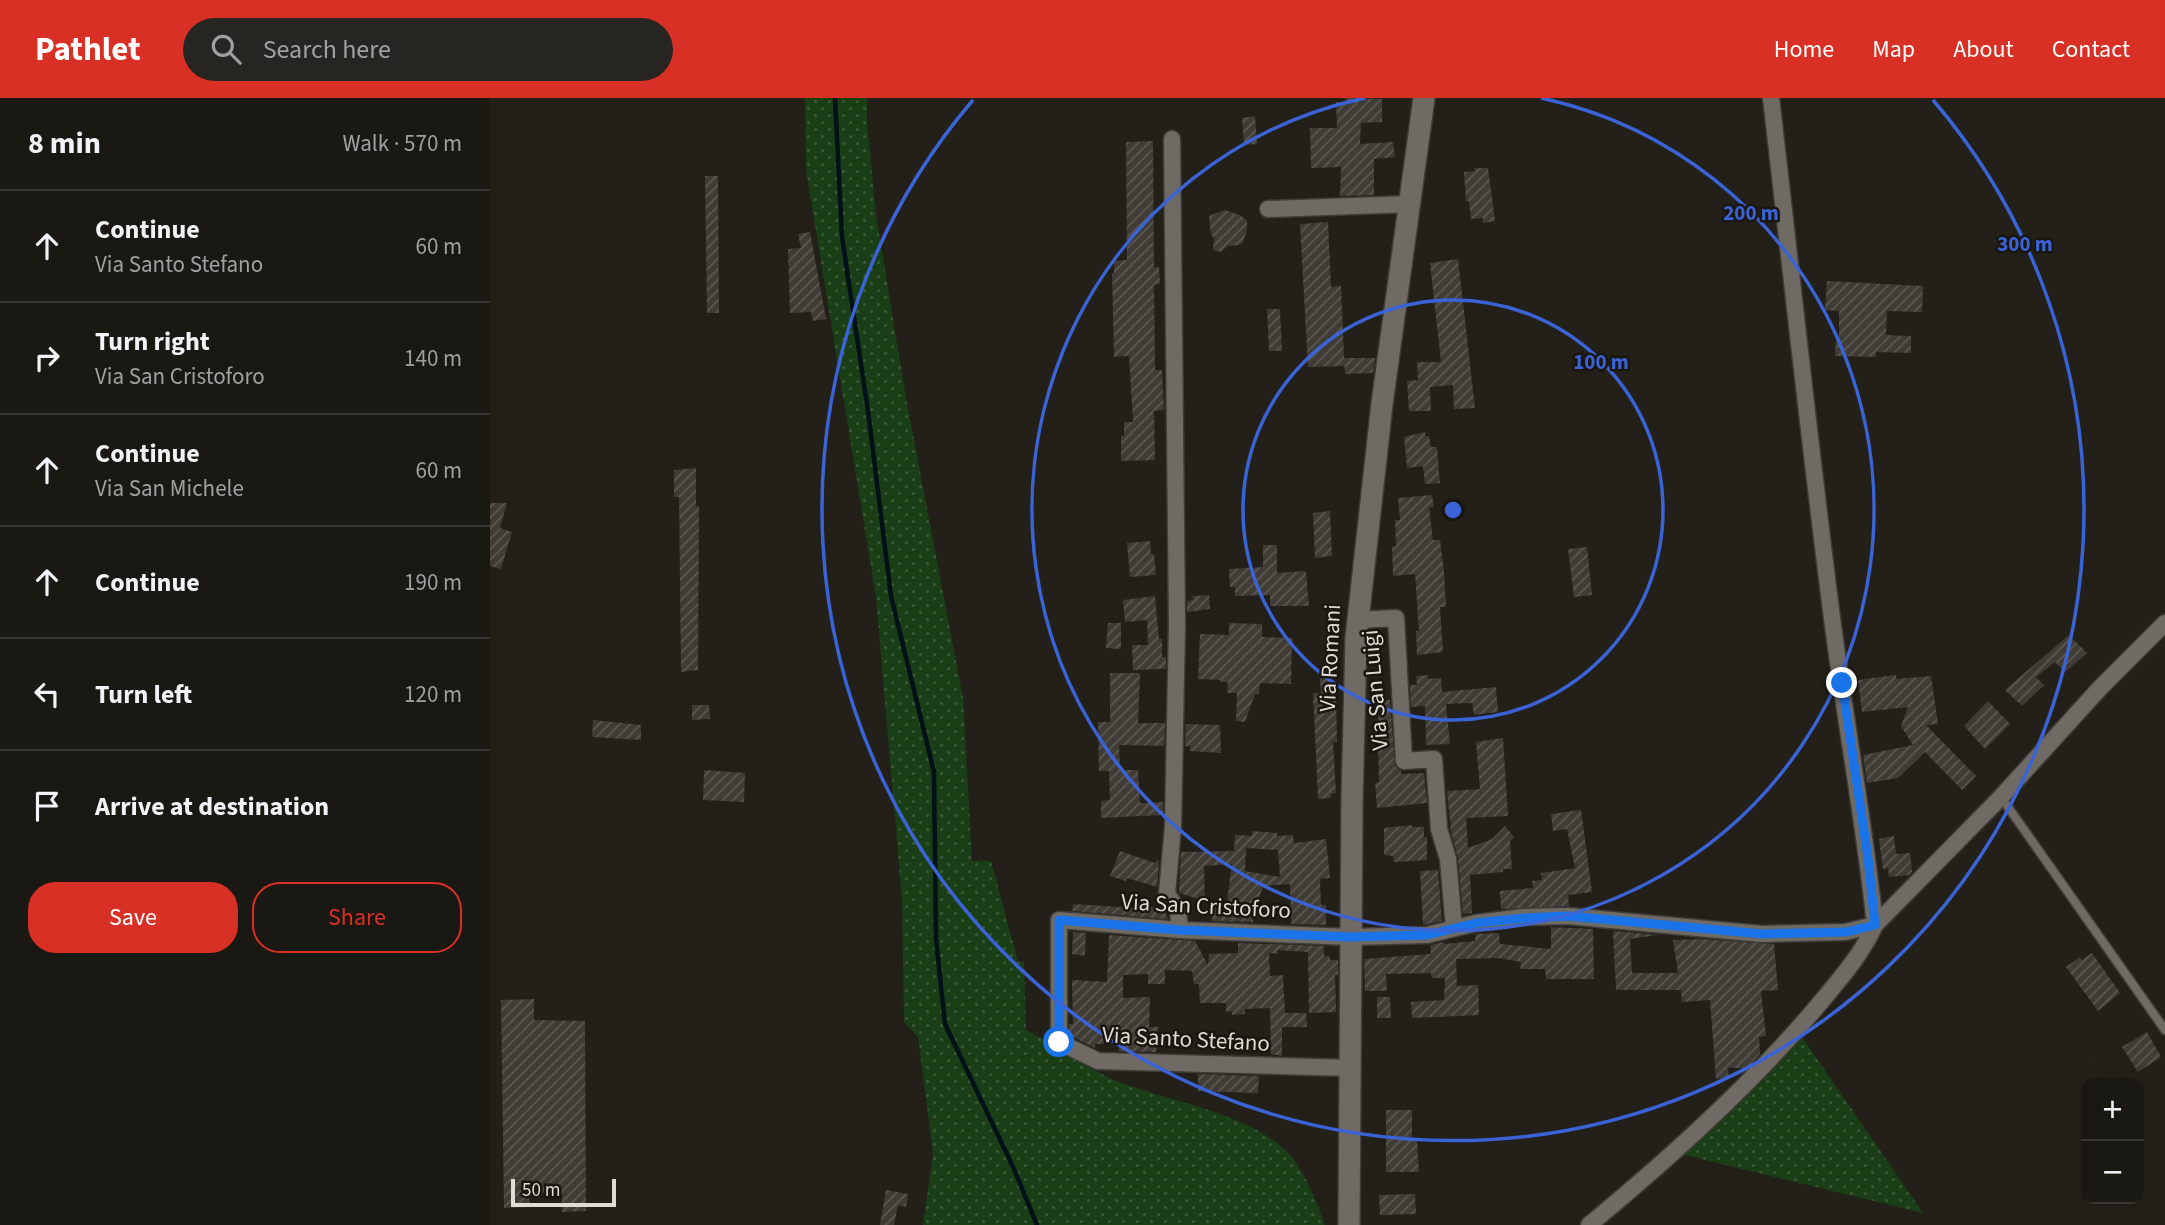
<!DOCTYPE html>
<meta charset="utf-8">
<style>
body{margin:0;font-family:"Source Sans 3",sans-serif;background:#272521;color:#f1f3f6}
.controls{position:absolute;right:21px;bottom:21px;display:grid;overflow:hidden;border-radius:14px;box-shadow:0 7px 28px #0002}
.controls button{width:63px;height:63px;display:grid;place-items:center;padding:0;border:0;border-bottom:2px solid #383733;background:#1a1813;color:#f1f3f6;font:35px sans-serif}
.scale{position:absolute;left:21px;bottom:18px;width:105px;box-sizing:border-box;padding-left:7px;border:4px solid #dfdcd8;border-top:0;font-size:19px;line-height:24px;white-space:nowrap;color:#dfdcd8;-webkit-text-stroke:5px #1a1610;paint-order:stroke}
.stop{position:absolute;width:21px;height:21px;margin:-16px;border:5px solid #1a73e8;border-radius:50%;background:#fff}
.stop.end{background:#1a73e8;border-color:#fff;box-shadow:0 2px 7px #0008}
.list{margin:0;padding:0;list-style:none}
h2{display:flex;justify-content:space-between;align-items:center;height:91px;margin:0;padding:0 28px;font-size:30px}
h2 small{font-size:23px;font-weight:400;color:#9fa0a0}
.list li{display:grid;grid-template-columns:46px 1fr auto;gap:21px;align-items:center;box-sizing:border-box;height:112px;padding:0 28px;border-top:2px solid #383733}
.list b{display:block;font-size:26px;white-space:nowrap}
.list p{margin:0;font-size:23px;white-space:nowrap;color:#9fa0a0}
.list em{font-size:23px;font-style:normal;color:#9fa0a0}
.actions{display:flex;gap:14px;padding:21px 28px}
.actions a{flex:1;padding:16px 0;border:2px solid #d93025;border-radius:28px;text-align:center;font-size:24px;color:#d93025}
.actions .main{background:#d93025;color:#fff}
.icon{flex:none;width:38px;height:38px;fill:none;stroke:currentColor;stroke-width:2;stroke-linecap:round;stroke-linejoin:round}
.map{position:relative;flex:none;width:1675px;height:1127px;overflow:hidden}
header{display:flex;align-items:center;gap:42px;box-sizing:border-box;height:98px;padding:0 35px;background:#d93025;color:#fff}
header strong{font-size:33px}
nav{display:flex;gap:38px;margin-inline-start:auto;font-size:24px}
.search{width:490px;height:63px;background:#272521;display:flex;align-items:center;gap:18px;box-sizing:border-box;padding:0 24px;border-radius:38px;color:#9fa0a0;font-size:26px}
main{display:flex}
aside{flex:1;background:#1a1813}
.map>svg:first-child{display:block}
.grass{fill:url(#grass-dots)}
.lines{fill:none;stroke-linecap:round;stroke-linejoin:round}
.stream{stroke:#00111a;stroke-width:4.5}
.building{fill:url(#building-hatch);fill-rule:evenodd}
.lane-casing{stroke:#3f3c38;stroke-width:11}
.street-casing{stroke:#3f3c38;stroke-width:19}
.secondary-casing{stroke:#3f3c38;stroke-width:24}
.lane{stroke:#6f6b64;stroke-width:8}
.street{stroke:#6f6b64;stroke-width:16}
.secondary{stroke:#6f6b64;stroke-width:21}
.route{stroke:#1a73e8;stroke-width:9}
.ring{fill:none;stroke:#3a63d8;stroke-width:3.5}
.labels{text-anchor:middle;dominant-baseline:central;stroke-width:5;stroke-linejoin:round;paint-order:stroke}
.street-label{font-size:23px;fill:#dfdcd8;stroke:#1a1610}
.centre{fill:#3a63d8;stroke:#1a1610;stroke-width:3.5}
.ring-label{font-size:21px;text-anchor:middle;font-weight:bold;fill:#3a63d8;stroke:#1a1610;stroke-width:5;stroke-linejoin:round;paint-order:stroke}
</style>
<header>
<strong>Pathlet</strong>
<div class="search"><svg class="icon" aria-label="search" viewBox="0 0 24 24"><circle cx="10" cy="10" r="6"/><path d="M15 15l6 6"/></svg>Search here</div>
<nav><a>Home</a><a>Map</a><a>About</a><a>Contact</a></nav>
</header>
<main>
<aside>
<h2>8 min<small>Walk · 570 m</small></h2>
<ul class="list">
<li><svg class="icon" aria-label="ahead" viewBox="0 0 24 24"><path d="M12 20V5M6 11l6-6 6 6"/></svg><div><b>Continue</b><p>Via Santo Stefano</p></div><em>60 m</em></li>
<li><svg class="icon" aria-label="right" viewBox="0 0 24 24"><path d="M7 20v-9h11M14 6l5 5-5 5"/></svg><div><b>Turn right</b><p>Via San Cristoforo</p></div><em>140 m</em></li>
<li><svg class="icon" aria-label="ahead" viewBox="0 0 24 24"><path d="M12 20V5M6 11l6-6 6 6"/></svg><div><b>Continue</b><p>Via San Michele</p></div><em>60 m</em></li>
<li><svg class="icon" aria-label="ahead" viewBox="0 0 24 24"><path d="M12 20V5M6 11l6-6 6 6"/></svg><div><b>Continue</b></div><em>190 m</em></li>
<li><svg class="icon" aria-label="left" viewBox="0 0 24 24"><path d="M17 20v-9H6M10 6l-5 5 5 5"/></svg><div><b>Turn left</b></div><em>120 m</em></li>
<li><svg class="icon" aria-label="arrive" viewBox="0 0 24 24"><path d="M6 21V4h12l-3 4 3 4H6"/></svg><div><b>Arrive at destination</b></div></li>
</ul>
<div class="actions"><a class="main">Save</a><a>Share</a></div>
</aside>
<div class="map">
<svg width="1675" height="1127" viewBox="0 0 1675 1127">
<defs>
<pattern id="grass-dots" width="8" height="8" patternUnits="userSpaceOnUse" patternTransform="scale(1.75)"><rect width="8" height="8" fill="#1a3e16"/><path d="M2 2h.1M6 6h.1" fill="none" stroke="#3b5937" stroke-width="1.8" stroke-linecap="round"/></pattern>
<pattern id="building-hatch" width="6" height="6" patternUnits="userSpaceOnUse" patternTransform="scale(1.75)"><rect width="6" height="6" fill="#403c35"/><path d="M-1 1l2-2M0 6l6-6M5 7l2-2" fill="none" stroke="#5b5852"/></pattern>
</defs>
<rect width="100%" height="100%" fill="#232019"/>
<path class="grass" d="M 315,0 L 377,0 L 377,25 L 386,117 L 416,300 L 473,600 L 482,763 L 501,763 L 528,864 L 534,863 L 536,932 C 564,947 601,973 629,984 C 679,1003 751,1014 792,1049 C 813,1067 826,1102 835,1127 L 433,1127 L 443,1055 L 428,939 L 414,924 L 412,802 L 386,499 L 316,72 Z
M 1312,939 L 1433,1115 L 1191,1056 L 1266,987 Z"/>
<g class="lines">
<path class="stream" d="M 345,0 L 352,139 L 378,313 L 401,498 L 444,674 L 446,841 L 455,926 L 524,1071 L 547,1127"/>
</g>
<path class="building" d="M 855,0 L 892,1 L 892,24 L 871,25 L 870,46 L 903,44 L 905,59 L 884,61 L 884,97 L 850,98 L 851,69 L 821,70 L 820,30 L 847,30 L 846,4 L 856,4 Z
M 765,18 L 767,46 L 754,47 L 752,20 Z
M 663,43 L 664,169 L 669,169 L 670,186 L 664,187 L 665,272 L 672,272 L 674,312 L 664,313 L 665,362 L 631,363 L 631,338 L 634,338 L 634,324 L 643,324 L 639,258 L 624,259 L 622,176 L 624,175 L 624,163 L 637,162 L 636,44 Z
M 984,70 L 998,70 L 1005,123 L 993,125 L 993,120 L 981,121 L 979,103 L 976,103 L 974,74 L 985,73 Z
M 215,78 L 228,78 L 229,215 L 217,215 Z
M 735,112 L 750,117 L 757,123 L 757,132 L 753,144 L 749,147 L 738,148 L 731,154 L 723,152 L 724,140 L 721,137 L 719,118 Z
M 838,124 L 841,189 L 851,188 L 854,260 L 885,260 L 883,275 L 855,276 L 854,264 L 854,268 L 818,269 L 810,126 Z
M 320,134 L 336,221 L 323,223 L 321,214 L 300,215 L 298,151 L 311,150 L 308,136 Z
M 968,161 L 985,310 L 964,311 L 963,287 L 940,289 L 941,313 L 919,313 L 917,283 L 928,282 L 927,264 L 951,264 L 940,165 Z
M 1337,183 L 1433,188 L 1432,214 L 1397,213 L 1396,237 L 1421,238 L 1421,255 L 1386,254 L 1386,259 L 1345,258 L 1346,242 L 1349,242 L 1349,213 L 1335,212 Z
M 777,211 L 790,211 L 792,253 L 779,253 Z
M 935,334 L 935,338 L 939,338 L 941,349 L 947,349 L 950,385 L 935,386 L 933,368 L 917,370 L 914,339 Z
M 206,370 L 206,408 L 209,408 L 208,572 L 191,574 L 189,399 L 184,399 L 184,372 Z
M 942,397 L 944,409 L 939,409 L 943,442 L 950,442 L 954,473 L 956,509 L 950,509 L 953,554 L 927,557 L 926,533 L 929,533 L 925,476 L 903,478 L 902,449 L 906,448 L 905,422 L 910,422 L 908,400 Z
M 0,405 L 17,405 L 10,430 L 22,434 L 11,471 L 0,468 Z
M 840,413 L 842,458 L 825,460 L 823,415 Z
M 660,443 L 661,456 L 664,456 L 666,477 L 640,479 L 637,445 Z
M 773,447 L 787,447 L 787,475 L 816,473 L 819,508 L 780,508 L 780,497 L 745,498 L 745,489 L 740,489 L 739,471 L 773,469 Z
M 1097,449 L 1102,497 L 1084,499 L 1078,451 Z
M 719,497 L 720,511 L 697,514 L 697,503 L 703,502 L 702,498 Z
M 665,498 L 669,541 L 672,541 L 672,559 L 676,559 L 676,571 L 643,572 L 642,547 L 658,547 L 657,522 L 635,524 L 633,502 Z
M 618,525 L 631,525 L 631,551 L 616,550 Z
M 739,525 L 772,526 L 772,539 L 802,540 L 801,586 L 770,585 L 769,596 L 765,596 L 755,624 L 746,623 L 747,595 L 737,595 L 738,584 L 731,584 L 730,582 L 708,581 L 710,536 L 739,537 Z
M 1579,537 L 1597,555 L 1575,574 L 1565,564 L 1546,579 L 1554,587 L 1532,608 L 1515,592 Z
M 841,569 L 843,594 L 846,594 L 847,644 L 843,644 L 846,695 L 841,696 L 841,700 L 828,701 L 823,595 L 831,595 L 829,570 Z
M 620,575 L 650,575 L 648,625 L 675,625 L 674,648 L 629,647 L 630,672 L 648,672 L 650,705 L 673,704 L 673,717 L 611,720 L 611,703 L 620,702 L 619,673 L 609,673 L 608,624 L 620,624 Z
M 938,577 L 938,581 L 951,580 L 952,594 L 1006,589 L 1008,614 L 984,617 L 982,605 L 956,606 L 960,646 L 936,647 L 935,608 L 921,609 L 920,587 L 927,587 L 926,578 Z
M 1406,577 L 1406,581 L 1441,578 L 1448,626 L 1436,627 L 1486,678 L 1472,692 L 1435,654 L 1408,680 L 1377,685 L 1373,657 L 1423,647 L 1411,628 L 1418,609 L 1372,614 L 1368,582 Z
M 900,602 L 905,668 L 911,673 L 911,676 L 934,675 L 937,705 L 887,710 L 885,685 L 889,684 L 888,644 L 890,644 L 887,603 Z
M 1498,603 L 1520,626 L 1495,651 L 1474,628 Z
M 202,607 L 219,607 L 220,621 L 202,622 Z
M 103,622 L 151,627 L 151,642 L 102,639 Z
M 696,626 L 730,627 L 731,655 L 700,653 L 700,648 L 695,648 Z
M 1013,640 L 1018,718 L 976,720 L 978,750 L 1002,741 L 1015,728 L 1024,739 L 1020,743 L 1022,771 L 1013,771 L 1013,774 L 980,777 L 982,815 L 973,816 L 968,760 L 961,734 L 957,693 L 990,691 L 986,644 Z
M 214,672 L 255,675 L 254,704 L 213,702 Z
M 1091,712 L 1102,794 L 1078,797 L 1079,808 L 1011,811 L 1010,793 L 1043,790 L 1042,783 L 1052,782 L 1051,775 L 1085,770 L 1077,731 L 1063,733 L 1061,716 Z
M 922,727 L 922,729 L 934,729 L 934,739 L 937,739 L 937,762 L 904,764 L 903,758 L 894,757 L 894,730 Z
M 762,733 L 787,735 L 787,738 L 803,737 L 804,745 L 836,741 L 840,780 L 830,781 L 831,807 L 836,807 L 836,827 L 801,826 L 800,786 L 773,788 L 766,810 L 764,809 L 763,824 L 722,823 L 724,810 L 736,810 L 742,766 L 714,768 L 715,803 L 689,795 L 691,754 L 744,753 L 745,737 L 762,738 ZM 756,750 L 788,752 L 790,779 L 755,773 Z
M 1404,738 L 1406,756 L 1420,755 L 1422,774 L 1419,777 L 1399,779 L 1398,770 L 1393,771 L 1389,741 Z
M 630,753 L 665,765 L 667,762 L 669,763 L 667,789 L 637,780 L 636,783 L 620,778 Z
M 948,772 L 952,823 L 933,827 L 930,773 Z
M 583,806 L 645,810 L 673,809 L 678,821 L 582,813 Z
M 1061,829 L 1103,831 L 1104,881 L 1056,881 L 1055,871 L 1030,871 L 1031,864 L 1009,860 L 966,861 L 967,888 L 988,887 L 989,917 L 968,918 L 922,920 L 921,904 L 954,902 L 955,880 L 942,880 L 941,875 L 896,876 L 897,893 L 875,893 L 874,861 L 941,856 L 940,847 L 954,844 L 954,846 L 985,843 L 986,836 L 1009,835 L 1010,846 L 1061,851 Z
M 1123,833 L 1168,837 L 1140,841 L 1142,875 L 1188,875 L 1183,842 L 1211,841 L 1284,846 L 1288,892 L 1271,893 L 1276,938 L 1269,939 L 1270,956 L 1257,970 L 1238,970 L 1239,980 L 1226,981 L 1220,902 L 1192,904 L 1191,892 L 1126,892 Z
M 583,834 L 596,835 L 595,858 L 582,856 Z
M 619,837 L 705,843 L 718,867 L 719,856 L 748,855 L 748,845 L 834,848 L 834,858 L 840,858 L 840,862 L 848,862 L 848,877 L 845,877 L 846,914 L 819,915 L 818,854 L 787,852 L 788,856 L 779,855 L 780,878 L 793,877 L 795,915 L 816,915 L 817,929 L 792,929 L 792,958 L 781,956 L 780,910 L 755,911 L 755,916 L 742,917 L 742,913 L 736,914 L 736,905 L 710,905 L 709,886 L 704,886 L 702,873 L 675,872 L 675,886 L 658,886 L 658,876 L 633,877 L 633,900 L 660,899 L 659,929 L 668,929 L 666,954 L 628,953 L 631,945 L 605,946 L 605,950 L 579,937 L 579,926 L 583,926 L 582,882 L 617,884 Z
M 1602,855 L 1630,895 L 1608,913 L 1576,869 L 1590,859 L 1592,862 Z
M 887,899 L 900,899 L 901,920 L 887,920 Z
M 44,901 L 44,922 L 95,923 L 96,1113 L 72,1114 L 72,1096 L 54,1095 L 39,1095 L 40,1109 L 14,1110 L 11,902 Z
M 1657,934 L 1671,959 L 1648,974 L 1632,949 Z
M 708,976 L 769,978 L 768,995 L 708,993 Z
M 896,1012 L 922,1012 L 922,1040 L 927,1040 L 929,1074 L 896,1074 Z
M 396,1092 L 418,1096 L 416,1109 L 408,1107 L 404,1127 L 390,1127 Z
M 925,1096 L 926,1116 L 890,1117 L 889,1097 Z"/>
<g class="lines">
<defs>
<path id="lane" d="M 1511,699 L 1675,932"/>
<path id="street" d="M 1281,0 C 1301,171 1319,341 1341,512 C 1354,617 1374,721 1385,827
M 682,41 L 687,527 L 683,728 L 677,796 L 688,812 L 690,832
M 778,111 L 920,106
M 867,522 L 906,520 L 914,663 L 944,661 L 949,731 L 958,761 L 964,830
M 861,970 L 608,963 L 569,944 L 569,822 L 690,832 L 861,839 L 937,837 L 986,825 L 1034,819 L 1078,818 L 1272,836 L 1355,834 L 1385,827
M 1099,1127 C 1181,1059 1261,987 1330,905 C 1350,881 1372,856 1385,827 L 1511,699 L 1610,590 L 1675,525"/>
<path id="secondary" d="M 859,1127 L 862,704 L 866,540 L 892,306 L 934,0"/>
</defs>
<use href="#lane" class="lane-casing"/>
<use href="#street" class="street-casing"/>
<use href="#secondary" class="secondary-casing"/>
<use href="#lane" class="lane"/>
<use href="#street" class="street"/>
<use href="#secondary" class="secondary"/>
</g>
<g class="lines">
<path class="route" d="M 569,944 L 569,822 L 690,832 L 860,839 L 937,837 L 986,825 L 1034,820 L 1078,818 L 1272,836 L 1356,834 L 1385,827 L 1378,760 L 1352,585"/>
</g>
<g class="ring">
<circle cx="963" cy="412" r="210"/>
<path d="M1051 0A421 421 0 1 1 875 0"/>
<path d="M1443 2A631 631 0 1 1 483 2"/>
</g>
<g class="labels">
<g class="street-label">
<text transform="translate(840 560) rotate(-87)">Via Romani</text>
<text transform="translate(885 592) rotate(-95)">Via San Luigi</text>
<text transform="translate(716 808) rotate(3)">Via San Cristoforo</text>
<text transform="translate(696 941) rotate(3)">Via Santo Stefano</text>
</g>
</g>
<circle cx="963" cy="412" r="10" class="centre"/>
<g class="ring-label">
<text x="1261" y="122">200 m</text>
<text x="1535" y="153">300 m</text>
<text x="1111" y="271">100 m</text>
</g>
</svg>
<div class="controls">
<button>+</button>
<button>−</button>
</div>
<div class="scale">50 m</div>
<div class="stop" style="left:569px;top:944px"></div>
<div class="stop end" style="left:1352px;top:585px"></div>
</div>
</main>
